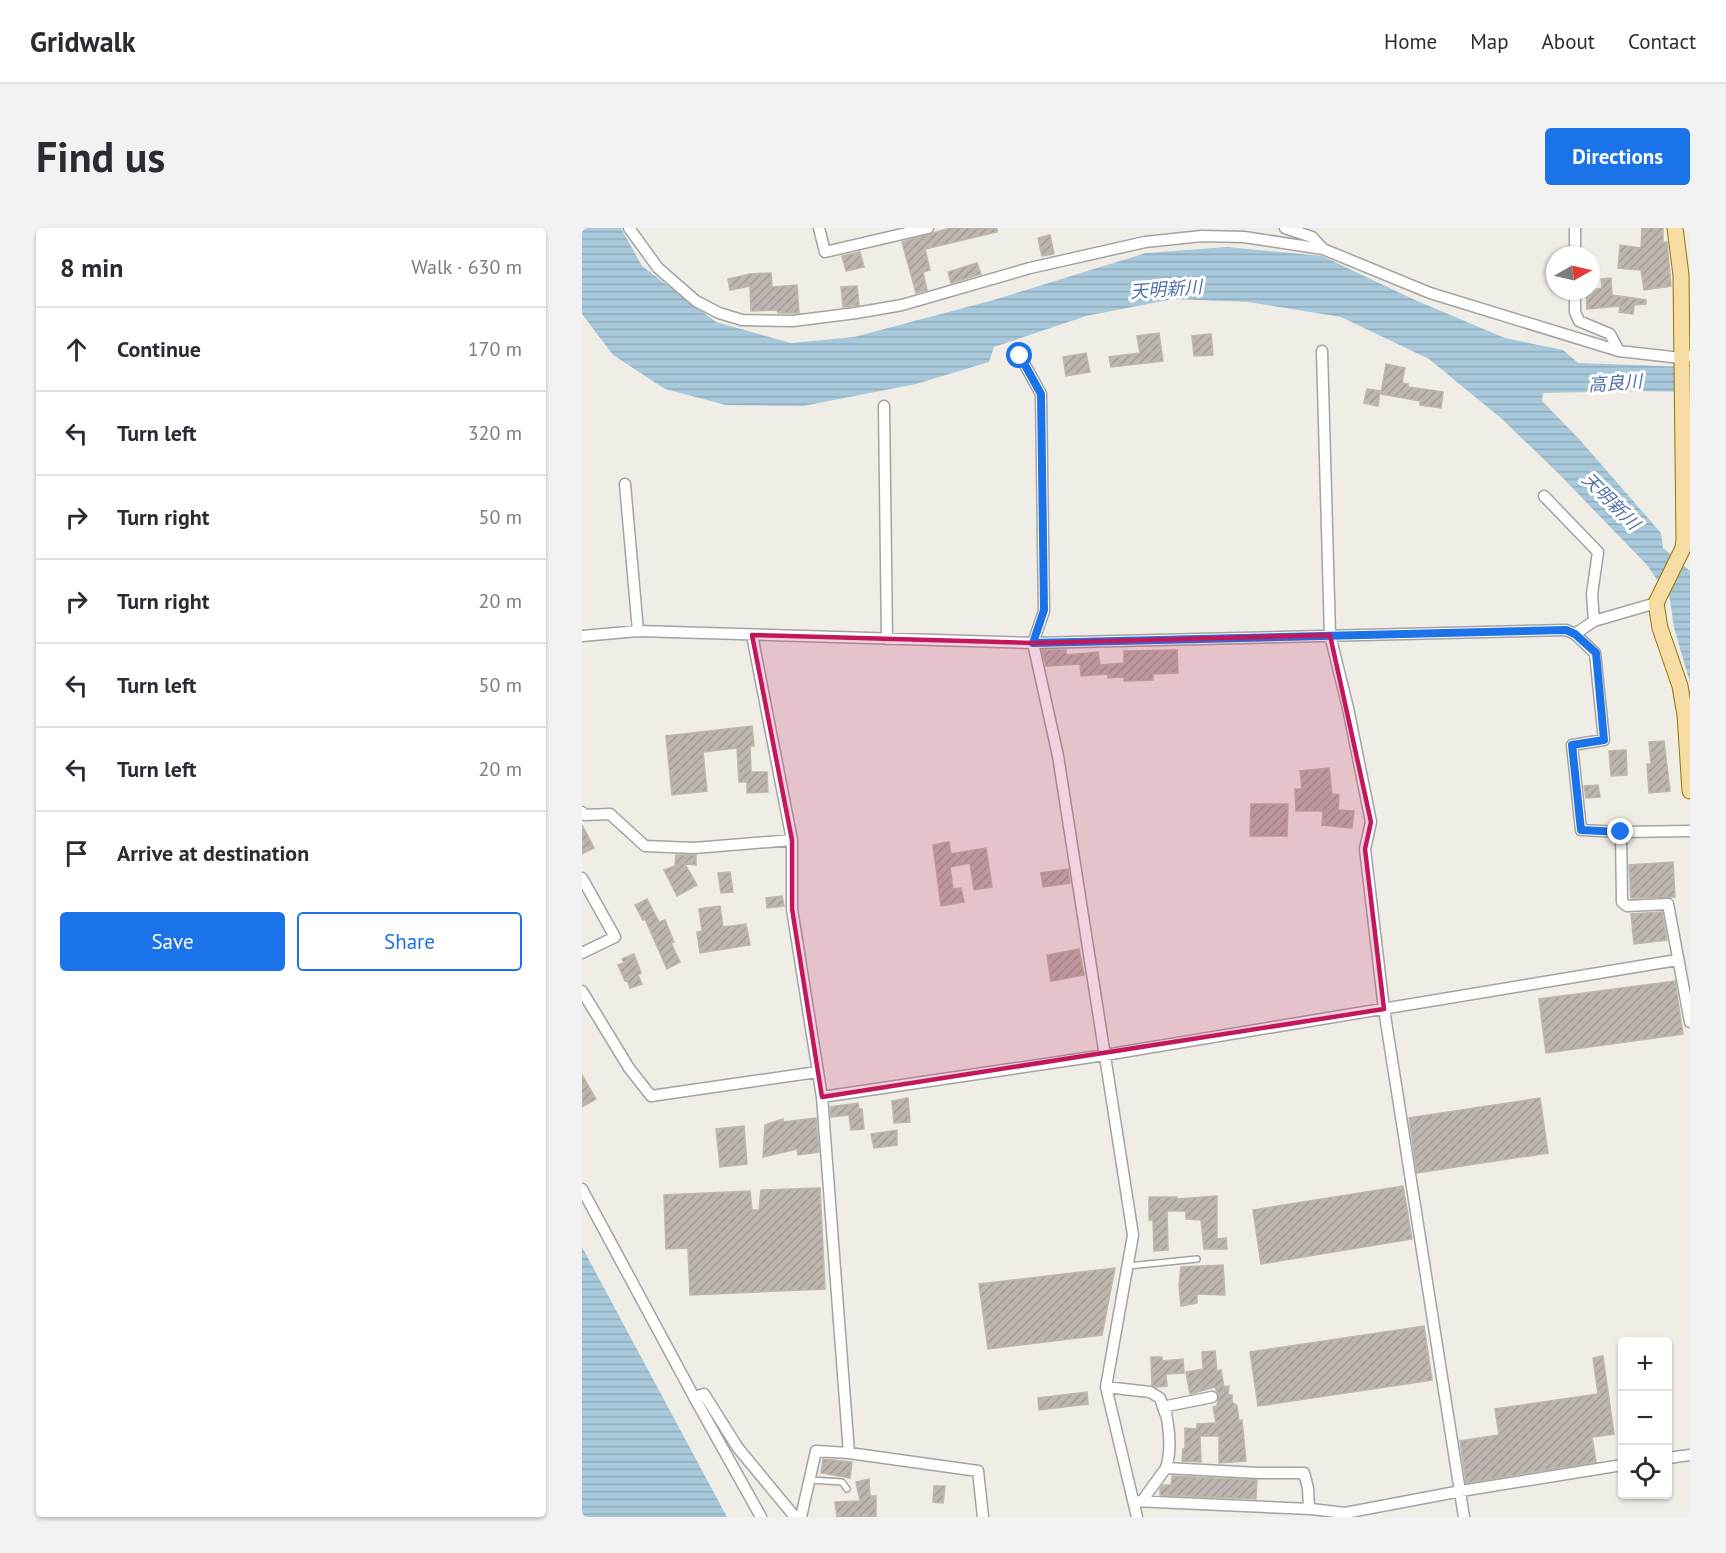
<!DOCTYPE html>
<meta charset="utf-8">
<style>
body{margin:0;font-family:"PT Sans","Noto Sans JP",sans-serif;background:#f2f2f3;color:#2b2b33}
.controls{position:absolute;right:18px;bottom:18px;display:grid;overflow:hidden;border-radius:6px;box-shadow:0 2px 4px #0004}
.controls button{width:54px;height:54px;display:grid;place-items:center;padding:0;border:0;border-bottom:2px solid #e1e1e2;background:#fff;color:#2b2b33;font:30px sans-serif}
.compass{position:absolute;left:964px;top:18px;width:54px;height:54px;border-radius:50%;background:#fff;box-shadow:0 2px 4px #0004;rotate:82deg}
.stop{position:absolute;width:18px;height:18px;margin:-14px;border:4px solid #1a73e8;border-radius:50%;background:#fff}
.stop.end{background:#1a73e8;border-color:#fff;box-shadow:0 2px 6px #0008}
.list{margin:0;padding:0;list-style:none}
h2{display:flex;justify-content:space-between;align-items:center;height:78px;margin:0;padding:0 24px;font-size:26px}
h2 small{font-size:20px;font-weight:400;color:#7c7c81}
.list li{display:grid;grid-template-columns:39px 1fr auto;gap:18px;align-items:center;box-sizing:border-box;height:84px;padding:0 24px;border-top:2px solid #e1e1e2}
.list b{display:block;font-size:22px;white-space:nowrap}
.list em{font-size:20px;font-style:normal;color:#7c7c81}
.actions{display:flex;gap:12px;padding:18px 24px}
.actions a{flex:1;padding:14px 0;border:2px solid #1a73e8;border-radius:6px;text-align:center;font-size:21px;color:#1a73e8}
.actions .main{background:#1a73e8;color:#fff}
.icon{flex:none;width:33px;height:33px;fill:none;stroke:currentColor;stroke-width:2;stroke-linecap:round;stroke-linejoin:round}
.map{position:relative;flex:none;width:1108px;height:1289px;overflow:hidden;border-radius:6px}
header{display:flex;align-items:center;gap:36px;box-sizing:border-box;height:84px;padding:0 30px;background:#fff;border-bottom:2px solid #e1e1e2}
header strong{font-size:28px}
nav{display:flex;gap:33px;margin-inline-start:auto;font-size:21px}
.intro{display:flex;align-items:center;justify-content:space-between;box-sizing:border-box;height:144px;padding:0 36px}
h1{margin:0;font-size:42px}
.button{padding:15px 27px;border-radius:6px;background:#1a73e8;color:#fff;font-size:21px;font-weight:700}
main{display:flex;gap:36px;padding:0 36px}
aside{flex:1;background:#fff;border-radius:6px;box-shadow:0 2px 4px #0004}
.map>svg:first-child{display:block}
.water{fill:url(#water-rules)}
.building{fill:url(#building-hatch);stroke:#c0b6a9;stroke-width:1.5}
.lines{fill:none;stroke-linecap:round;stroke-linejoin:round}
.lane-casing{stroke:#a3a3a3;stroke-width:8}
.street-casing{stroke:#a3a3a3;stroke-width:13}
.primary-casing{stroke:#927507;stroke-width:17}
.lane{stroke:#fff;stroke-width:5}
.street{stroke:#fff;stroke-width:10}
.primary{stroke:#f7dda3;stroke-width:15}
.route{stroke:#1a73e8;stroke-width:8}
.marked{fill:#c2185b;fill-opacity:0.2;stroke:#c2185b;stroke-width:4.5;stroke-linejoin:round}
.labels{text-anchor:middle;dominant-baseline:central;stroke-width:6;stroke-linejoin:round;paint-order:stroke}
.water-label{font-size:18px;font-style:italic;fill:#5072aa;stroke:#fff}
</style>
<header>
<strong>Gridwalk</strong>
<nav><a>Home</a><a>Map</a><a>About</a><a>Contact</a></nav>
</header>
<div class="intro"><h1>Find us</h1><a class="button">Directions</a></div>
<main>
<aside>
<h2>8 min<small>Walk · 630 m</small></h2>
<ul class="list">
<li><svg class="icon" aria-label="ahead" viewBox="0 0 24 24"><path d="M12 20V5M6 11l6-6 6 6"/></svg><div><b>Continue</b></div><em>170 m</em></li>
<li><svg class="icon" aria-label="left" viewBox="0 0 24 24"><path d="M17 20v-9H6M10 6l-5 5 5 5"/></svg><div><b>Turn left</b></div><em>320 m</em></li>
<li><svg class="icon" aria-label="right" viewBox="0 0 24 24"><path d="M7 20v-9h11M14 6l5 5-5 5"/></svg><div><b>Turn right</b></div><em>50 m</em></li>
<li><svg class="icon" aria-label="right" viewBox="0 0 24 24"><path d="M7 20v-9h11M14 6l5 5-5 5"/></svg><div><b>Turn right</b></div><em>20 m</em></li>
<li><svg class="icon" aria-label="left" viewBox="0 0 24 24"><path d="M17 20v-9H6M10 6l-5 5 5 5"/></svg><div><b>Turn left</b></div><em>50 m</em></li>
<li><svg class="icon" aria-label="left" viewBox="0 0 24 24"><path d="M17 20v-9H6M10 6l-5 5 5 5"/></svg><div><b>Turn left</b></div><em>20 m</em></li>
<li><svg class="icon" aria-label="arrive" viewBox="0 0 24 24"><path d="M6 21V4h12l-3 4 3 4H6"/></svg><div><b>Arrive at destination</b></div></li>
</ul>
<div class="actions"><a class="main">Save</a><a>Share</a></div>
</aside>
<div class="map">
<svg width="1108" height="1289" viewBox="0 0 1108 1289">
<defs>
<pattern id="water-rules" width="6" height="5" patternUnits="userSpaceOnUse" patternTransform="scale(1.5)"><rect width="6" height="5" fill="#a8c9db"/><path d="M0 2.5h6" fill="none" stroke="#90acbc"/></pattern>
<pattern id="building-hatch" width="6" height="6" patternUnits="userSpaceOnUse" patternTransform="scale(1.5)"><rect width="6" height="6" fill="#bcb6af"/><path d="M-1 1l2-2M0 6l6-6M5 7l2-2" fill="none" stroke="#a19c96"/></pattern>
</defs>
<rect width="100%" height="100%" fill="#efede6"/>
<path class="water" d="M 0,0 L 39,0 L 60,38 L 134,94 L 209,115 L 272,109 L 408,73 L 564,25 L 645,19 L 740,28 L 833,72 L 923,110 L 981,122 L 996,135 L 1108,139 L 1108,164 L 1057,163 L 961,165 L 960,173 L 998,212 L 1079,305 L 1081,320 L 1108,343 L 1108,454 L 1092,400 L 1088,371 L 1065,337 L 975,244 L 920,191 L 847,131 L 759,89 L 666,74 L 591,71 L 504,88 L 412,119 L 407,134 L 334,156 L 221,178 L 144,177 L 83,161 L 31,127 L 0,86 Z
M 0,1019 L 145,1289 L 0,1289 Z"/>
<path class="building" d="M 368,0 L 415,0 L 415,4 L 343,21 L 348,42 L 341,44 L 345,62 L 334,65 L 320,14 Z
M 1060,0 L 1081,0 L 1081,15 L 1085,14 L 1089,58 L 1062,62 L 1059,42 L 1036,40 L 1038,17 L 1059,20 Z
M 468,7 L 472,26 L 460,28 L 456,10 Z
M 278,24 L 282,39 L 264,43 L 260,28 Z
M 395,35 L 399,46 L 369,55 L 366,44 Z
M 189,45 L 190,59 L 215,57 L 217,85 L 196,85 L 195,82 L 169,83 L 168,58 L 148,62 L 146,51 L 168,46 Z
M 1029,50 L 1030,67 L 1064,72 L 1064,76 L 1052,77 L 1051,86 L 1037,84 L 1038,78 L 1005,81 L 1004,63 L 1020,60 L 1019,51 Z
M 275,58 L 277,77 L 261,79 L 259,59 Z
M 577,105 L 581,133 L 529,139 L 527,129 L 558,125 L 555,108 Z
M 629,106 L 631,127 L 612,128 L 610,108 Z
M 504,125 L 508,144 L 484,148 L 481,129 Z
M 804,136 L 823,140 L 820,155 L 826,156 L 826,159 L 861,164 L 859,180 L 838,177 L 838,173 L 799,166 Z
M 785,161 L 798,163 L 796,178 L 782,175 Z
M 460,422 L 484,422 L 484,427 L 516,424 L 518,437 L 542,435 L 542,423 L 595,422 L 596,445 L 571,446 L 571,452 L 542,453 L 542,449 L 526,450 L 526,446 L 499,448 L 498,436 L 464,438 Z
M 170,498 L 172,518 L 168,518 L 169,544 L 185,544 L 186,564 L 165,565 L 165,554 L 157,554 L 155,520 L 121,524 L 125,563 L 90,567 L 84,508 Z
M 1082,513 L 1088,563 L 1067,565 L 1065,536 L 1069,536 L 1067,514 Z
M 1044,522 L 1045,547 L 1029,548 L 1027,523 Z
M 747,540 L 750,566 L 757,567 L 756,582 L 772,583 L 770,600 L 740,597 L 741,583 L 714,583 L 713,561 L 720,561 L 718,543 Z
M 1016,557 L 1018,569 L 1004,570 L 1002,558 Z
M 669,576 L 706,576 L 705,608 L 668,608 Z
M 0,597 L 12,620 L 0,626 Z
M 367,614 L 369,626 L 404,620 L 410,659 L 392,662 L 388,635 L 368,639 L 371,661 L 379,660 L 382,674 L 359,678 L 351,617 Z
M 94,627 L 114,627 L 114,637 L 103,636 L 115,657 L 95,668 L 82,642 L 93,638 Z
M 1091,634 L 1093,669 L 1049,670 L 1047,637 Z
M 486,641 L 488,655 L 461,659 L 459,645 Z
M 148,644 L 151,664 L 139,665 L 136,645 Z
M 200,668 L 202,678 L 185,680 L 184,670 Z
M 65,671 L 77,694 L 83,692 L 92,714 L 89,715 L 98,734 L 85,741 L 63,691 L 61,692 L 53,677 Z
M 138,678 L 141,699 L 164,696 L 168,717 L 118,725 L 115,704 L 120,703 L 117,681 Z
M 1080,684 L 1085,712 L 1052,716 L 1049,686 Z
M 497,721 L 502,747 L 469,753 L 465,727 Z
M 52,726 L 59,745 L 56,747 L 60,756 L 48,760 L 45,752 L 43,753 L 36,737 L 42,735 L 40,731 Z
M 1093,753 L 1101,806 L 964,825 L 957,771 Z
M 0,847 L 14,871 L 0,879 Z
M 326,870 L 328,894 L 312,895 L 310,873 Z
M 958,870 L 966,925 L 835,945 L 827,890 Z
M 276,875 L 277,881 L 280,881 L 282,901 L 269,902 L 267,887 L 249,889 L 248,879 Z
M 234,890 L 237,924 L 216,927 L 215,921 L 181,929 L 183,897 L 201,891 L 201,894 Z
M 162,898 L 165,936 L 138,939 L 134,901 Z
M 315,902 L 315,917 L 292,920 L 289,906 Z
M 821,958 L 830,1011 L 679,1036 L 671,982 Z
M 238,960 L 243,1061 L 108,1067 L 106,1020 L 84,1021 L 82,967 L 168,963 L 170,982 L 177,982 L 179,962 Z
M 635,968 L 635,1011 L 644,1010 L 645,1021 L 622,1021 L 619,992 L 604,991 L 604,983 L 585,983 L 586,1022 L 572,1023 L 571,992 L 567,992 L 567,969 L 595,969 L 595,971 Z
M 641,1037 L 643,1067 L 615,1066 L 615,1075 L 599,1078 L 597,1057 L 599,1039 Z
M 533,1040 L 520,1107 L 406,1121 L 397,1056 Z
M 842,1098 L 850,1152 L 676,1178 L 668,1124 Z
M 633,1123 L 635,1143 L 639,1142 L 642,1159 L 647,1158 L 646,1167 L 650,1167 L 650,1174 L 655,1178 L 657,1193 L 660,1192 L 664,1233 L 637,1235 L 637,1208 L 618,1208 L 619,1234 L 600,1233 L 601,1221 L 603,1221 L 603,1200 L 615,1201 L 615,1196 L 634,1195 L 631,1179 L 635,1178 L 637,1168 L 633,1159 L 608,1166 L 604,1144 L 621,1141 L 620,1124 Z
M 1021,1128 L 1032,1206 L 1010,1209 L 1014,1234 L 884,1255 L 878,1213 L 917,1207 L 913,1181 L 1016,1166 L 1011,1130 Z
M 569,1129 L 580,1129 L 580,1133 L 601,1131 L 602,1145 L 584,1146 L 585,1158 L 574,1159 L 570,1157 Z
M 505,1164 L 506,1176 L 457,1182 L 456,1170 Z
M 241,1231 L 270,1234 L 268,1250 L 239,1245 Z
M 590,1248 L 675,1252 L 674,1271 L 578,1267 L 578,1261 L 581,1257 L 589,1257 Z
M 287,1251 L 288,1268 L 294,1268 L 294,1289 L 255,1289 L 253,1274 L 278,1273 L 274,1254 Z
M 352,1258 L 363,1258 L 361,1275 L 351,1274 Z"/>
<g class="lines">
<defs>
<path id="lane" d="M 546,1038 L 615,1031
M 228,1252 L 260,1254 L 265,1261"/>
<path id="street" d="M 47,0 L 76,40 L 114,73 L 137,85 L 160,92 L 211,93 L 274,85 L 320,77 L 448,40 L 563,14 L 620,8 L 662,9 L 741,21 L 848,65 L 1037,123 L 1099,130 L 1108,128
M 237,0 L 243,24 L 346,0
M 703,0 L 730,9 L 741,21
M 993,27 L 993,0
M 993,63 L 993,84 L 997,93 L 1028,106 L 1037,123
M 740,123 L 748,407 L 766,480 L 789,594 L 783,621 L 802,781 L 882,1289
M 438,128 L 459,166 L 462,383 L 451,415 L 476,528 L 551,1007 L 524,1159 L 555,1289
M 302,178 L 305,411
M 43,256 L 56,403
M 962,268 L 1016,324 L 1010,366 L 1012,393
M 993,406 L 1013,425 L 1022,512 L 990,517 L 999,602 L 1039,604 L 1040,674 L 1045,678 L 1086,676 L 1108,794
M 170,407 L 210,612 L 210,681 L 240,869 L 267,1225
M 0,408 L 56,403 L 451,415 L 984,402 L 993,406 L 1012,393 L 1074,375
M 0,584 L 3,587 L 28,586 L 63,618 L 112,620 L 210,612
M 1039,604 L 1108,603
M 0,650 L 33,709 L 0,725
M 0,763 L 47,840 L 69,868 L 235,844
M 240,869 L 523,827 L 1095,732
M 0,961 L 112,1169 L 122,1166 L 156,1220 L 213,1289
M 524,1159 L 568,1164 L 578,1170 L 583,1185
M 112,1169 L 179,1289
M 1086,1230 L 1108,1227
M 584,1240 C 588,1227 588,1211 586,1197 C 585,1189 583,1186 585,1178 L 630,1169
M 552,1273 L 729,1281 L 763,1285 L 879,1263 L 1040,1237
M 560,1273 L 584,1240 L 677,1245 L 722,1245 L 726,1260 L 727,1281
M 219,1289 L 234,1223 L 267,1225 L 396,1243 L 401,1289"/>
<path id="primary" d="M 1093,0 L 1099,47 L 1102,311 L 1101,320 L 1074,375 L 1078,400 L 1098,458 L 1103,487 L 1108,563"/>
</defs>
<use href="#lane" class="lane-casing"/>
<use href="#street" class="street-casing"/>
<use href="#primary" class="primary-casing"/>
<use href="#lane" class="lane"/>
<use href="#street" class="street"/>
<use href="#primary" class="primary"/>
</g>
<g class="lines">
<path class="route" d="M 438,128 L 459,166 L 462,382 L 451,415 L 984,402 L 993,406 L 1014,425 L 1022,512 L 990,517 L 999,602 L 1039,604"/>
</g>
<path class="marked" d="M 170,407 L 451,415 L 748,407 L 789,594 L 783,621 L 802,781 L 240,869 L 210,681 L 210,612 Z"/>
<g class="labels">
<g class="water-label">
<text transform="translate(584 61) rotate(-4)">天明新川</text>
<text transform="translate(1033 155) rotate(-4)">高良川</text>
<text transform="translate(1029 273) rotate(45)">天明新川</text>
</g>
</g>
</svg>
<div class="controls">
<button>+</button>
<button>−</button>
<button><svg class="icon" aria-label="locate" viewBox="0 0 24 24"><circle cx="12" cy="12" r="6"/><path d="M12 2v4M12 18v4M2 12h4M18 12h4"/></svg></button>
</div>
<svg class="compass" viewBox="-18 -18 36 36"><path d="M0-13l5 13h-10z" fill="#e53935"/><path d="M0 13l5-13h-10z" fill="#7c7c81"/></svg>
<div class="stop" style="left:438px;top:128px"></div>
<div class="stop end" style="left:1039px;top:604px"></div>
</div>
</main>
